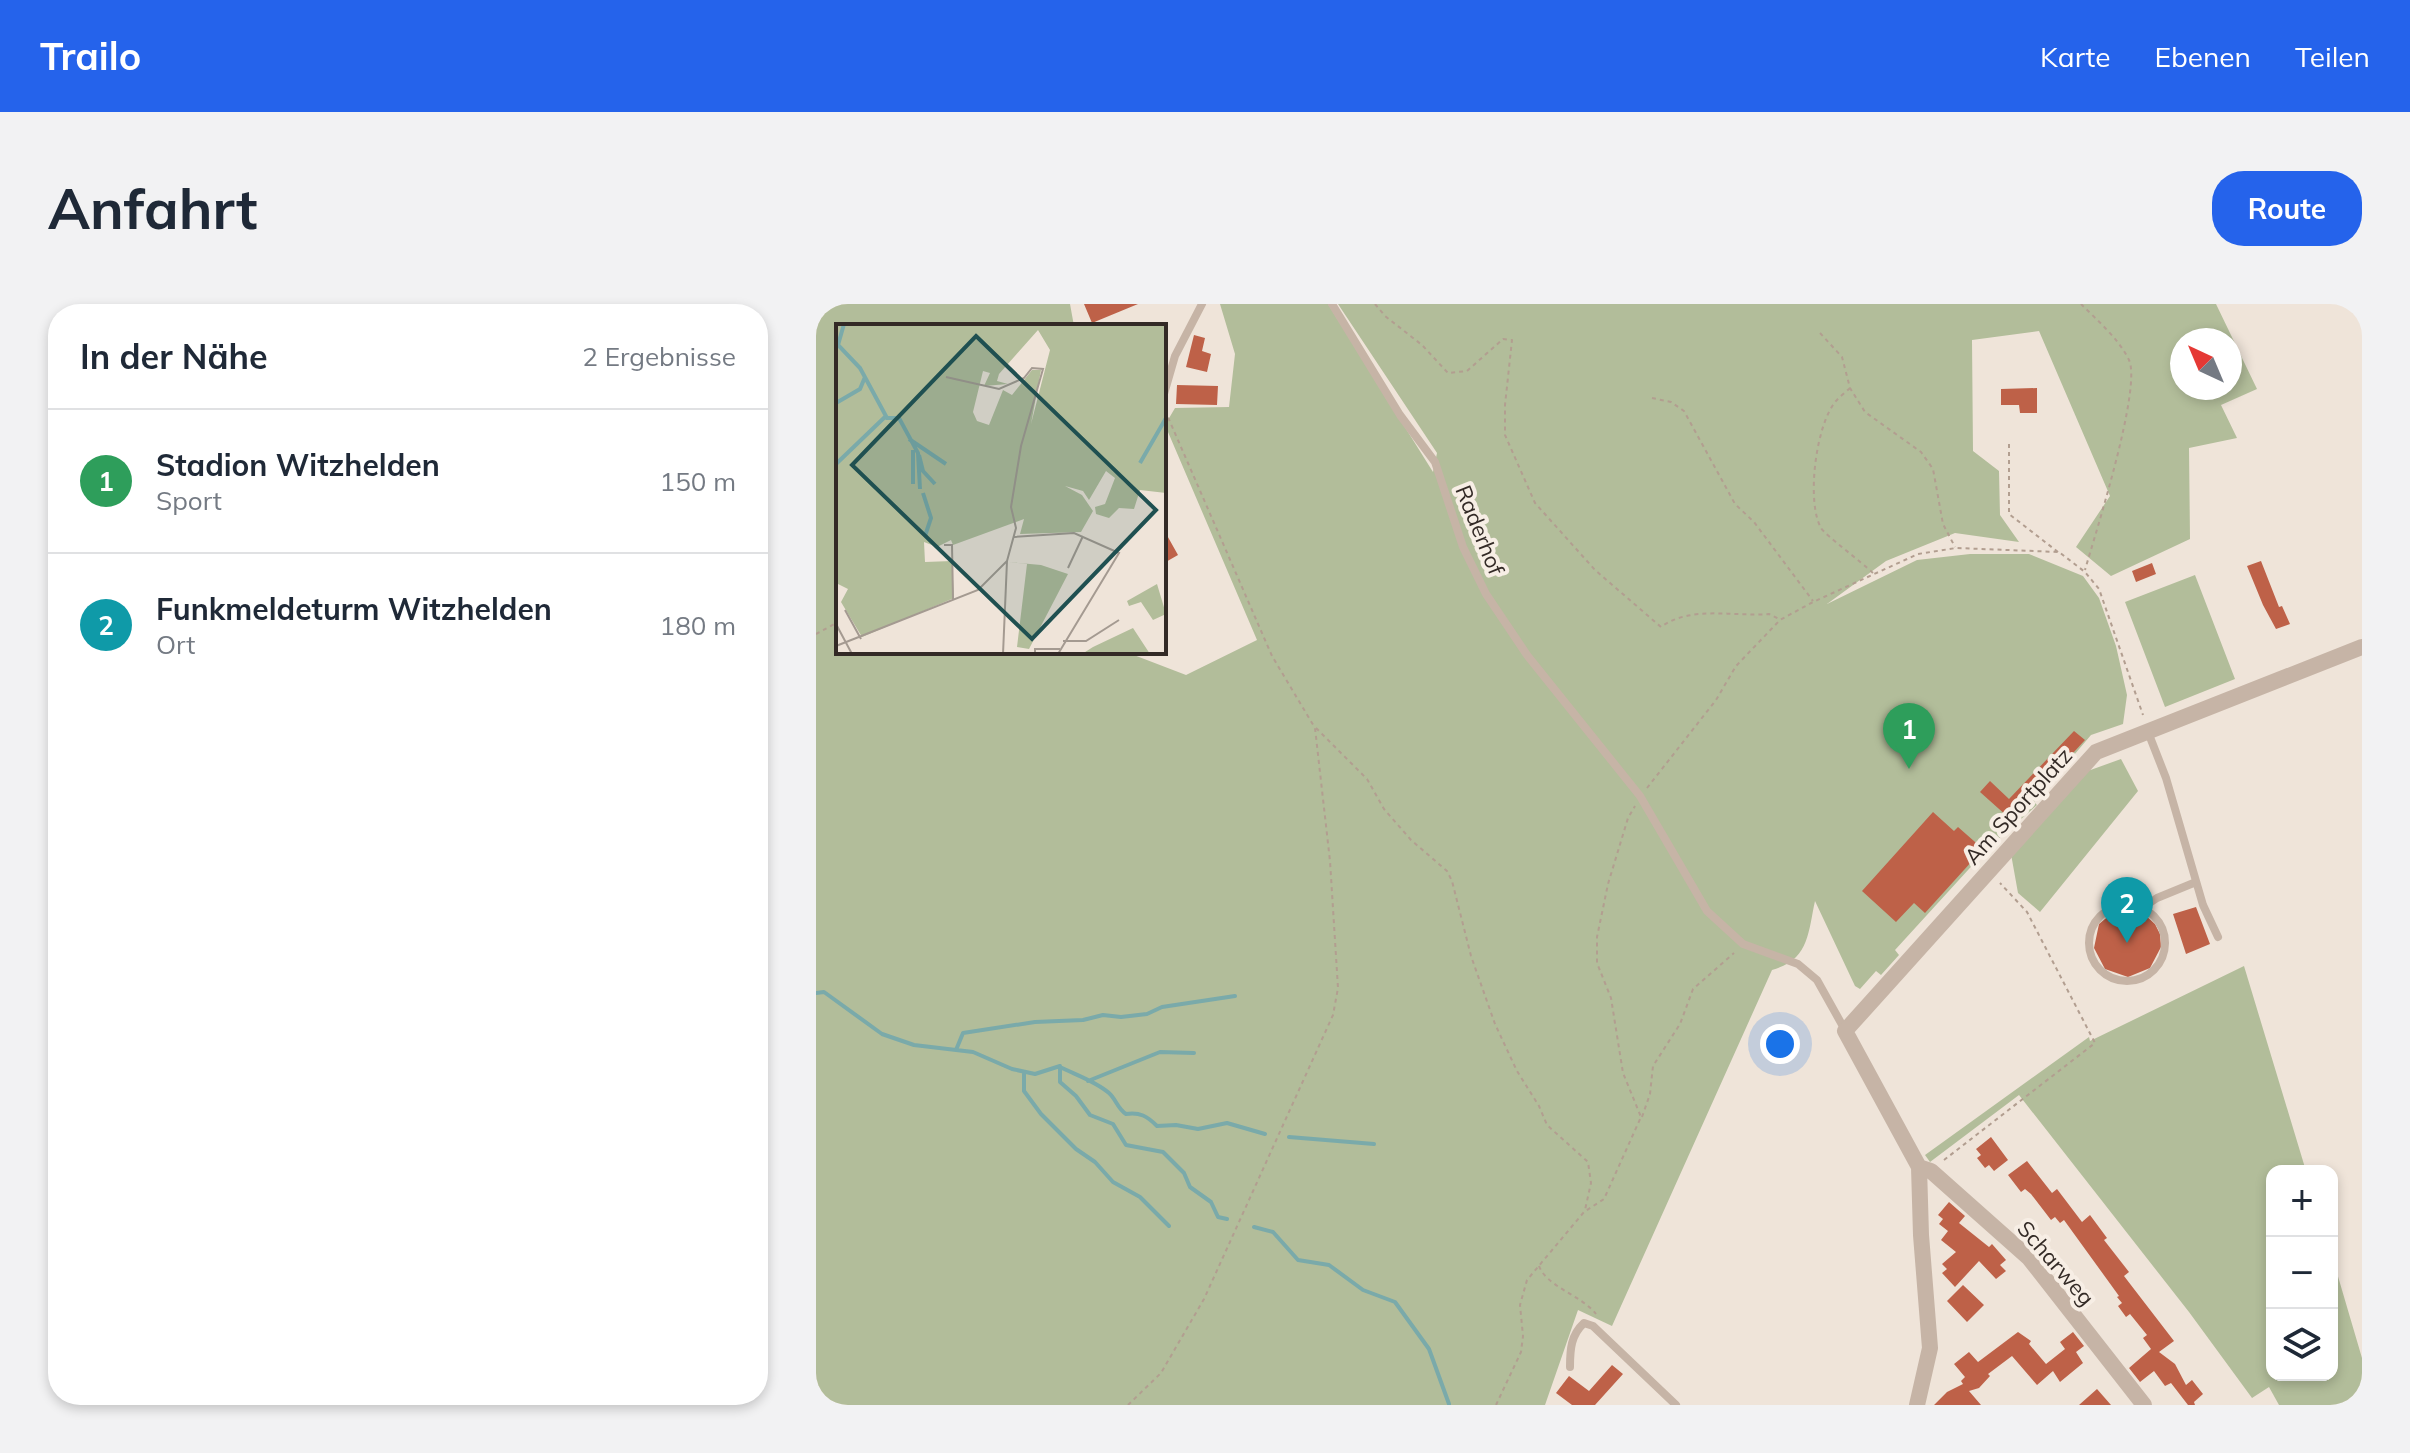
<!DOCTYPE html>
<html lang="de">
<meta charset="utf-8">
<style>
body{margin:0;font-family:Mulish,sans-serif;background:#f2f2f3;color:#1f2937}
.controls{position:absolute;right:24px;bottom:24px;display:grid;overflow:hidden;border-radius:16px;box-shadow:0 4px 12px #0003}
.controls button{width:72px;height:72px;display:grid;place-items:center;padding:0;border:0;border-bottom:2px solid #e0e1e3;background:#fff;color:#1f2937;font:40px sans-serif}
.compass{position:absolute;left:1354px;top:24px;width:72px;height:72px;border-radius:50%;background:#fff;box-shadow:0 4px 12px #0003;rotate:316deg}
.you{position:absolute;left:964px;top:740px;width:28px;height:28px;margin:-20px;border:6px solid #fff;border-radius:50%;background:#1a73e8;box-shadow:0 0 0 12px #1a73e833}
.badge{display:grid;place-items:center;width:52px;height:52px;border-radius:50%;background:#2563eb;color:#fff;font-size:26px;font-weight:700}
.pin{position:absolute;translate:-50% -66px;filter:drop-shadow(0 2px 4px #0008)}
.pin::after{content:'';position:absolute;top:42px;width:28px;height:24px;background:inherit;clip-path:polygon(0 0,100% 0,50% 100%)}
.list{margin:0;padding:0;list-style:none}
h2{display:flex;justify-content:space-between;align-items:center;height:104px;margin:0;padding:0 32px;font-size:34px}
h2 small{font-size:26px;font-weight:400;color:#747a83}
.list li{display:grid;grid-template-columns:52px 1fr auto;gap:24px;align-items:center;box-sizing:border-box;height:144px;padding:0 32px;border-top:2px solid #e0e1e3}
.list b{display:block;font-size:30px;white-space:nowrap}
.list p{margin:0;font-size:26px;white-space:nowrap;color:#747a83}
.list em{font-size:26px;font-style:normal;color:#747a83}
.icon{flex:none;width:44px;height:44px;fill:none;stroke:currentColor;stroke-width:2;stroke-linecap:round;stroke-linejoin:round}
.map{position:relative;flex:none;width:1546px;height:1101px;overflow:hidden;border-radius:32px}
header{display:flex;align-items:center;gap:48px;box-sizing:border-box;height:112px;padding:0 40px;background:#2563eb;color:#fff}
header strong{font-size:38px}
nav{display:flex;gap:44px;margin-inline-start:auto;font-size:28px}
.intro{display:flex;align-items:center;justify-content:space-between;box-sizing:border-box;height:192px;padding:0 48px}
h1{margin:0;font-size:56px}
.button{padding:20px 36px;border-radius:32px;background:#2563eb;color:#fff;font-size:28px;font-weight:700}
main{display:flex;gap:48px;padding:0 48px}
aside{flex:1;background:#fff;border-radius:32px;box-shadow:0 4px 12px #0003}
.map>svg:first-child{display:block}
.green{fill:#b2bd9a;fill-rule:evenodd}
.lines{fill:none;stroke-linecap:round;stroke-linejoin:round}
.stream{stroke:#7aaaaa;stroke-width:4}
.building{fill:#be6148}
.path{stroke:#b29e90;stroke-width:2;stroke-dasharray:4 4;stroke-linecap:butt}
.service{stroke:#c6b4a6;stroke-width:8}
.minor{stroke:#c6b4a6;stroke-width:16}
.labels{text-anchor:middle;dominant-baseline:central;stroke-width:8;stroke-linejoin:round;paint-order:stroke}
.street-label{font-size:22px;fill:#332a26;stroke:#f7eee5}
.inset-river{fill:none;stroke:#7aaaaa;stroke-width:4}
.inset-road{fill:none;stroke:#a49a91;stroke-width:2}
.view{fill:#1f5051;fill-opacity:0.15;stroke:#1f5051;stroke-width:4}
.inset-edge{fill:none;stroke:#332a26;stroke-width:4}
</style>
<header>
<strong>Trailo</strong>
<nav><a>Karte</a><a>Ebenen</a><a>Teilen</a></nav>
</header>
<div class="intro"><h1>Anfahrt</h1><a class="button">Route</a></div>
<main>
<aside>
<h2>In der Nähe<small>2 Ergebnisse</small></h2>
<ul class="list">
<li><span class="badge" style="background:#2e9e5b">1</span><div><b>Stadion Witzhelden</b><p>Sport</p></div><em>150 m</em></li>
<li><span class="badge" style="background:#0f9aa8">2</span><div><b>Funkmeldeturm Witzhelden</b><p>Ort</p></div><em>180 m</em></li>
</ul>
</aside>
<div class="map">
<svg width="1546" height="1101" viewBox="0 0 1546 1101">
<rect width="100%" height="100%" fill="#efe4d9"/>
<path class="green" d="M 0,0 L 254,0 L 258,22 L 22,22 L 22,348 L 310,348 L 370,371 L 441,336 L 349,121 L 359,104 L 413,103 L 419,50 L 404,0 L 512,0 L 617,168 L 621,149 L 522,0 L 1400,0 L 1441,85 L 1405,101 L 1421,134 L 1373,144 L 1374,235 L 1295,272 L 1260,243 L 1294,192 L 1223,27 L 1156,36 L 1157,147 L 1183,167 L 1184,211 L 1203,238 L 1139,229 L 1070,257 L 1011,300 L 1101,256 L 1154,250 L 1213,250 L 1267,272 L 1283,294 L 1300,342 L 1311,391 L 1307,420 L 1275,431 L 1218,498 L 1221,501 L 1173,543 L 1079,646 L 1083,651 L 1065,671 L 1060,667 L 1044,685 L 1039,682 L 999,597 C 992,629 993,656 956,666 L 796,1022 L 762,1006 L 729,1101 L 0,1101 ZM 1366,36 L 1414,36 L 1414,84 L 1366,84 Z
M 1379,271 L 1419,375 L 1349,403 L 1309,298 Z
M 1305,455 L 1322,487 L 1224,608 L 1202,589 L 1195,550 L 1269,468 Z
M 1428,662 L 1490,867 L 1456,867 L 1456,1071 L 1516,1071 L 1516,952 L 1546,1054 L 1546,1101 L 1463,1101 L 1453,1083 L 1436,1094 L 1373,1008 L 1203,791 L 1114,858 L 1109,851 L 1273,733 L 1274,737 Z"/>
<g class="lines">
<path class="stream" d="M 0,689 L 8,688 L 66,730 L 98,741 L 157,748 L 196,765 L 219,770 L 244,762 L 244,778 L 260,792 L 274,811 L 297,820 L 310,841 L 347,848 L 368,869 L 374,883 L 395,898 L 402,913 L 411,915
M 140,746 L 147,729 L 219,718 L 267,716 L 287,711 L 305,713 L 331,710 L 346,703 L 419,692
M 244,763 C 260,771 279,777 293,789 C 300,795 301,804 310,810 C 324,808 331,812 341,822 L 360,821 L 382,825 L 411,819 L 449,830
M 208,768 L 208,787 L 225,810 L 260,845 L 279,858 L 297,878 L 324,893 L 353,922
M 272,777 L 344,748 L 378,749
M 473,833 L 558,840
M 438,923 L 457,928 L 482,956 L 513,961 L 547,986 L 579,998 L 613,1045 L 633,1100"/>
</g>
<path class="building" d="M 268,0 L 322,0 L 276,19 Z
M 378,31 L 389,34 L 386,47 L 395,50 L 391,68 L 370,63 Z
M 361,81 L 402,82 L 401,101 L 360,100 Z
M 1221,84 L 1221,109 L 1204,109 L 1203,101 L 1185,101 L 1185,85 Z
M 348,226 L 362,251 L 348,259 Z
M 1445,257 L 1463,303 L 1466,302 L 1474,320 L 1460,325 L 1447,301 L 1431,262 Z
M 1336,259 L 1340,270 L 1320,278 L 1316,267 Z
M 1258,427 L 1269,436 L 1213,497 L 1216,500 L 1205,513 L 1198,507 L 1192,513 L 1164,488 L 1174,477 L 1193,495 Z
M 1117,508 L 1138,527 L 1142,523 L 1167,545 L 1109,609 L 1098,599 L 1080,618 L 1046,587 Z
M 1380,603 L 1394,640 L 1370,650 L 1357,610 Z
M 1311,606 L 1328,610 L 1339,620 L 1344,630 L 1345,643 L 1334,664 L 1312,673 L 1289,665 L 1278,644 L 1283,620 L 1295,610 Z
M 1175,833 L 1192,856 L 1178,867 L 1173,861 L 1169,864 L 1161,854 L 1165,851 L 1160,845 Z
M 1211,857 L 1236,889 L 1241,885 L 1266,918 L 1274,911 L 1291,934 L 1288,936 L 1313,968 L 1308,972 L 1358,1037 L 1343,1048 L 1359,1060 L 1370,1081 L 1376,1076 L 1387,1090 L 1378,1098 L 1379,1101 L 1372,1101 L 1355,1079 L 1349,1082 L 1338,1067 L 1324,1078 L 1313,1064 L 1335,1045 L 1327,1034 L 1331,1031 L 1314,1010 L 1310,1013 L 1302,1002 L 1306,999 L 1301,993 L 1303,992 L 1248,916 L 1244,919 L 1239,913 L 1235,916 L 1215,890 L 1209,885 L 1205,888 L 1192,871 Z
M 1133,898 L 1149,912 L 1143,919 L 1173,943 L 1176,940 L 1190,956 L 1184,961 L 1190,967 L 1180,975 L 1163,957 L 1139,983 L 1126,969 L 1131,965 L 1126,960 L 1140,948 L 1125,936 L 1132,927 L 1123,920 L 1127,915 L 1122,911 Z
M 1147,981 L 1168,1001 L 1151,1018 L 1131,997 Z
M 1202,1028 L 1215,1037 L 1213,1040 L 1230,1060 L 1249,1045 L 1244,1038 L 1257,1028 L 1268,1042 L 1260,1048 L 1267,1059 L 1244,1078 L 1237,1067 L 1221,1081 L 1196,1052 L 1172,1070 L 1174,1072 L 1163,1084 L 1153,1087 L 1165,1101 L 1118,1101 L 1131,1088 L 1147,1080 L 1145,1077 L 1149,1073 L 1138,1060 L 1153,1048 L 1162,1058 Z
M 796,1061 L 807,1070 L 779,1101 L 756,1101 L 740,1089 L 753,1072 L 773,1087 Z
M 1281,1085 L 1295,1101 L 1263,1101 Z"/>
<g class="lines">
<path class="path" d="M 559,0 L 569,12 L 606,41 L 632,69 L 651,67 L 687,35 L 696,36 L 689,101 L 689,131 L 719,199 L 779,266 L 845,323 C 875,301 918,313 953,310 L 963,315
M 1265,0 C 1281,16 1303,35 1313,56 C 1326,84 1279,231 1269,266
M 1004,29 L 1026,53 L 1034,84 L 1049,108 L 1105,148 L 1117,165 L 1127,220 L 1139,243
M 1034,84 C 1030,88 1024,92 1020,97 C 1000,120 990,197 1005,224 C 1008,230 1048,260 1057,269
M 836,94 L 855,98 L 868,107 L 919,200 L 938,218 L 997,297
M 1193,140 L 1193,210 L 1242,248
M 0,330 L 22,318
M 500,424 L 551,475 L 568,505 L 595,536 L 631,567 L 636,577 L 655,652 L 679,720 L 701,767 L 723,802 L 731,821 L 772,858 L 775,879 L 769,906
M 831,484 L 900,396 L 920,362 L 964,316 L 997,298 L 1102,250 L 1140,244 L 1243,248 L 1269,268 L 1283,285 L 1327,411
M 826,813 L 834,790 L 837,762 L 864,720 L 877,685 L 918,649
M 1128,856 L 1279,739 L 1211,608 L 1184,579
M 723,962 C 731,983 765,991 780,1010
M 312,1101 L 345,1069 L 388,995 L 517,711 L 522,684 L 514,557 L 499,424 L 456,352 L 348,104
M 680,1101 L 705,1048 L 707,1032 L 704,1001 L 711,976 L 768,908 L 788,895 L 825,813 L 807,769 L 795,694 L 781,659 L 781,633 L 792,580 L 812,514 L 819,502"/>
<path class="service" d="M 516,0 L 584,111 L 619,158 L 647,243 L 670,290 L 711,351 L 824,492 L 891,607 L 927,640 L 982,660 L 1001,676 L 1029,726
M 348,90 L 359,52 L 386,0
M 1332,428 L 1350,474 L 1387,601 L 1402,633
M1273 639a38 38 0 1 1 76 0a38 38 0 1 1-76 0Z
M 1326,604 L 1341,594 L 1380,578
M 754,1063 C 754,1045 755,1031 768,1019 L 777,1022 L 860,1101"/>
<path class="minor" d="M 1103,863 L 1115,867 L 1213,954 L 1328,1101
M 1101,1101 L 1114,1044 L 1105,931 L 1103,863 L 1029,727 L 1280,448 L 1546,343"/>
</g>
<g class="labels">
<g class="street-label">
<text transform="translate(664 226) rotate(68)">Raderhof</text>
<text transform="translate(1202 502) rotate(-48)">Am Sportplatz</text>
<text transform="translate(1240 959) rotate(49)">Scharweg</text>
</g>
</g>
<g transform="translate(20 20)">
<rect width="330" height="330" fill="#efe4d9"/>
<path d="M 0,0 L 330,0 L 330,169 L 304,166 L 298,185 L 283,184 L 273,194 L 260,190 L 259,183 L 269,180 L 279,154 L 270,147 L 253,176 L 247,167 L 229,162 L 246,171 L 257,187 L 245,208 L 184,210 L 188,195 L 117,221 L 115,216 L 101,223 L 88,218 L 89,238 L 116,237 L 118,274 L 26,313 L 5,278 L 12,265 L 0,259 ZM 202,6 L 214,26 L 195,100 L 205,46 L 196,46 L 176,71 L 167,66 L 153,101 L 141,97 L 137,88 L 147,47 L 154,49 L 148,62 L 172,60 L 161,57 L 163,50 ZM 173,238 L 205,241 L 232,250 L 193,325 L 181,323 L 191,240 ZM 321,260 L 330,290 L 317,296 L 305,278 L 293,282 L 291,277 ZM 297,304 L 314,330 L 246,330 L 257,323 Z" fill="#b2bd9a" fill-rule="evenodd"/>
<path class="inset-river" d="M 8,0 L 2,21 L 24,44 L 51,94 L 63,94 L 82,129 L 84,165M 0,79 L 24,65 L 29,53M 73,115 L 110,140M 77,126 L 77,160M 83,131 L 87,147 L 99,160M 304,139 L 330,94M 0,140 L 51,91M 87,169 L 95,194 L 89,212"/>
<path class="inset-road" d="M 178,213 L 238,209 L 283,229 L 222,330M 108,221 L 116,221 L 117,276M 232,244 L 247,212M 9,286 L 25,315M 0,300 L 16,330M 227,317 L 250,317 L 283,296M 0,322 L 142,266 L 171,237 L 180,204 L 175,183 L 185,122 L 207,45 L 196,44 L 188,54 L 163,65 L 110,53M 167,330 L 171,237M 199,330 L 199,325 L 224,325"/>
<path class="view" d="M 140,12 L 320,186 L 196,315 L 16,141 Z"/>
<rect width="330" height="330" class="inset-edge"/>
</g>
</svg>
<div class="controls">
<button>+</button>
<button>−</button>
<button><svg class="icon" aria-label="layers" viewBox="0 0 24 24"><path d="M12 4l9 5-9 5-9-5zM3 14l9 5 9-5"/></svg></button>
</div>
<svg class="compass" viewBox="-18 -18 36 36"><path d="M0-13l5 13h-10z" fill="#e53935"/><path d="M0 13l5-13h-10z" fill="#747a83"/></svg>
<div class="you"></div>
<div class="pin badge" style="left:1093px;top:465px;background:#2e9e5b">1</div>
<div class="pin badge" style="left:1311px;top:639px;background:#0f9aa8">2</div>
</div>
</main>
